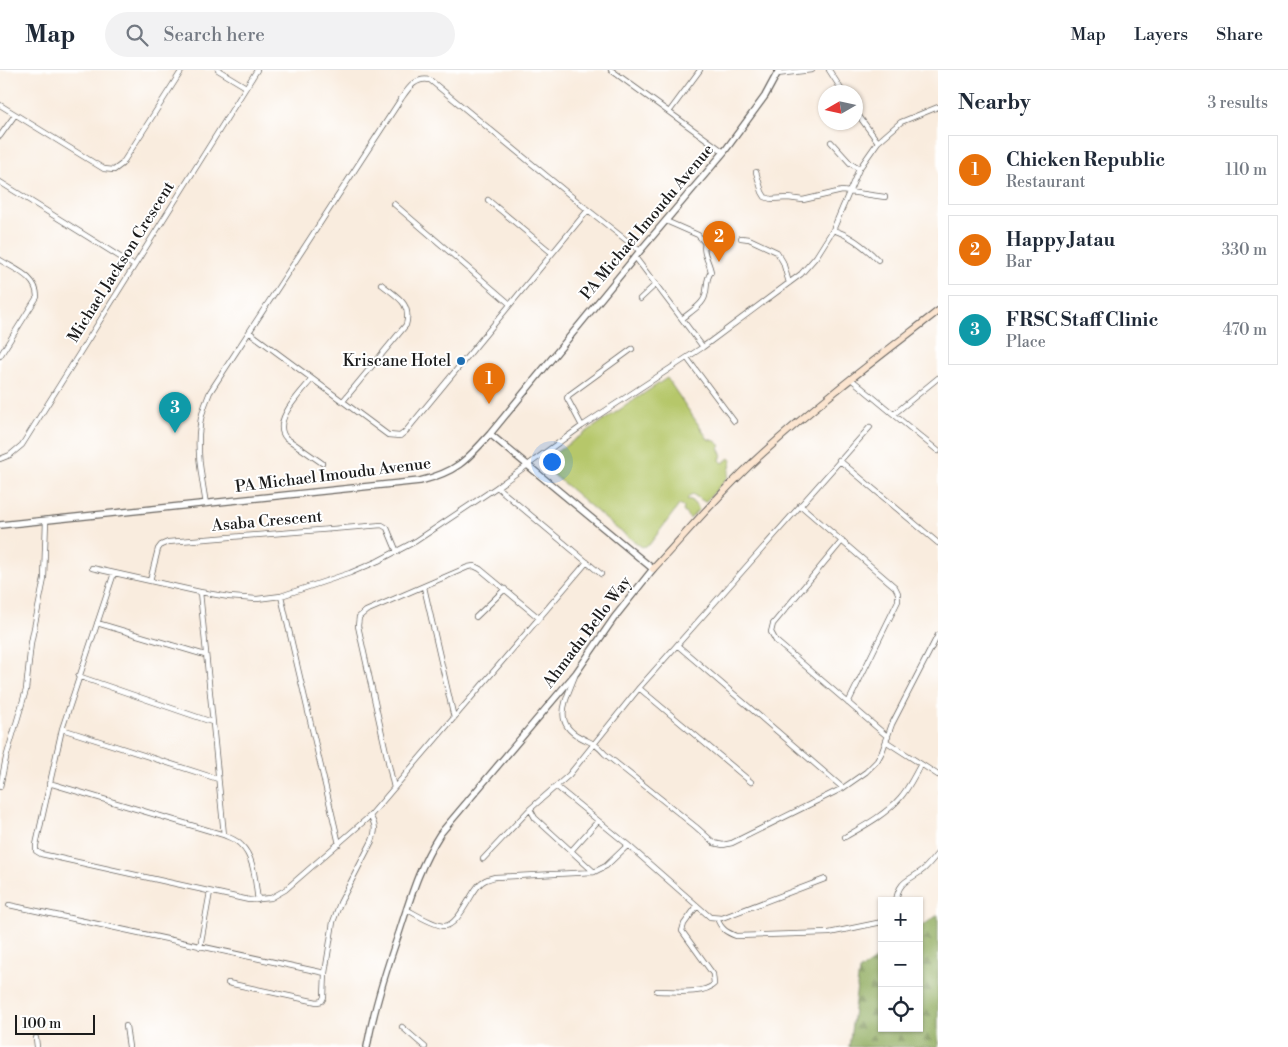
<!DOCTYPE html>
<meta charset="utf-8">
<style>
body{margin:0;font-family:"Libre Bodoni",serif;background:#f2f2f3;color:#1f2937}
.controls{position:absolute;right:15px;bottom:15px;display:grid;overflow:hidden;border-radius:0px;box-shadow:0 1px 4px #0004}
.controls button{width:45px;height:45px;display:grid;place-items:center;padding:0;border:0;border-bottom:1px solid #e0e1e3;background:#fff;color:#1f2937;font:25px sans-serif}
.compass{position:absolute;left:818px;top:15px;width:45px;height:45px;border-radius:50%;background:#fff;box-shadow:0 1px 4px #0004;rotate:261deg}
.scale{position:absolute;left:15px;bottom:12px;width:80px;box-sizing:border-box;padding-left:5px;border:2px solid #1c1c1c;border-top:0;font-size:14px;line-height:18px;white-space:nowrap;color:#1c1c1c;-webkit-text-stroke:4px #fff;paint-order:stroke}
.you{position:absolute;left:551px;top:391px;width:18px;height:18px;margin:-12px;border:4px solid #fff;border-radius:50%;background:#1a73e8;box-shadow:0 0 0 8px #1a73e833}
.badge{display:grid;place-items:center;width:32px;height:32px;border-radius:50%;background:#111827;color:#fff;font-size:16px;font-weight:700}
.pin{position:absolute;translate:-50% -41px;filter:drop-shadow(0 1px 2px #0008)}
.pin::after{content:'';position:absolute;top:26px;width:18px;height:15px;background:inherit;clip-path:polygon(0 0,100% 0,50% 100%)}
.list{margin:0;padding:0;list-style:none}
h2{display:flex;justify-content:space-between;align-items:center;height:65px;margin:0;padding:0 20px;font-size:21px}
h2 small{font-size:16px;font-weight:400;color:#747a83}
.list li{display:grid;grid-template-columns:32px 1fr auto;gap:15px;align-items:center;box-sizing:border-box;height:70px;margin:0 10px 10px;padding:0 10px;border:1px solid #e0e1e3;border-radius:0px}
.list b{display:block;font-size:19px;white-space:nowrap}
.list p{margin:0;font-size:16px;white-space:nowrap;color:#747a83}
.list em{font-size:16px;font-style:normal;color:#747a83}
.icon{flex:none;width:28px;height:28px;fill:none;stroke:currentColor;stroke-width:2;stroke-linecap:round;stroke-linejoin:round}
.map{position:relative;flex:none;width:938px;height:977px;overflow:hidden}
header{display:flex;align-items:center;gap:30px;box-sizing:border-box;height:70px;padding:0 25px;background:#fff;border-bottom:1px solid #e0e1e3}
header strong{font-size:24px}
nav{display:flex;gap:28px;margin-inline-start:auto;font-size:18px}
.search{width:350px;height:45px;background:#f2f2f3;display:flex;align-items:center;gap:12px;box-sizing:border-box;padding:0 18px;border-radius:28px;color:#747a83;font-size:19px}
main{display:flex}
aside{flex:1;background:#fff}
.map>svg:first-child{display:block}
.green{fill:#b6c76b;stroke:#697244}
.forest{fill:url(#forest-firs);stroke:#56643e}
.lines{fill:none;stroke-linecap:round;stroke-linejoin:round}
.minor-casing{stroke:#696560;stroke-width:6}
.tertiary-casing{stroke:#696560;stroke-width:8}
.secondary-casing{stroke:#696560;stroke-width:8}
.minor{stroke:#fff;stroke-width:4.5}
.tertiary{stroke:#fff;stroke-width:5.5}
.secondary{stroke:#fce5d0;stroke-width:6}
.poi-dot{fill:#1f6fb2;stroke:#fff;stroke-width:2}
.labels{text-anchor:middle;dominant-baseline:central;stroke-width:4;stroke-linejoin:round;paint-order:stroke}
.street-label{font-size:16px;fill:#1c1c1c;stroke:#fff}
.poi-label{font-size:16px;fill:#1c1c1c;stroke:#fff;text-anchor:end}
</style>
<header>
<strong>Map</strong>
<div class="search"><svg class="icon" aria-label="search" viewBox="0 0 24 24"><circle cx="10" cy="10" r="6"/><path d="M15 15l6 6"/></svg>Search here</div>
<nav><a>Map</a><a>Layers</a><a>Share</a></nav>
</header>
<main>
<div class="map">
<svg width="938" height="977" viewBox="0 0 938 977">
<defs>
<pattern id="forest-firs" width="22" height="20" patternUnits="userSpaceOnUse" patternTransform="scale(1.25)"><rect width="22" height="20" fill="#90ac5f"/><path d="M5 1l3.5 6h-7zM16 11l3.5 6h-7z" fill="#758b4e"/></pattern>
</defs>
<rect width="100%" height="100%" fill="#fff"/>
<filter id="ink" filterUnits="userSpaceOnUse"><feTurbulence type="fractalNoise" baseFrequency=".02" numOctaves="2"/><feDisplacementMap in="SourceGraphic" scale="10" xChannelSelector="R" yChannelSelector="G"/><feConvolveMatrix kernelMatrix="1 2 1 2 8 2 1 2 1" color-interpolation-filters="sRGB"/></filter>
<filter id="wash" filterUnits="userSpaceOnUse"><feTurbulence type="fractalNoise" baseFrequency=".0096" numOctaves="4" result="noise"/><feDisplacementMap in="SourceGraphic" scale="20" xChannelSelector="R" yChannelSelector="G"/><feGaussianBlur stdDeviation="1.12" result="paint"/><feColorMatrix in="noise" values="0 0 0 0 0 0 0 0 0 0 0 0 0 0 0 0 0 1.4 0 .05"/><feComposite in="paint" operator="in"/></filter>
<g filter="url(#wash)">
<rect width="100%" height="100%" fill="#f9ecde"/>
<path class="green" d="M 667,308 L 708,369 C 714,370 718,372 721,376 L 719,378 L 722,384 L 720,390 L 723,393 L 729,388 L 732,390 L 727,409 L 705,432 L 692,424 L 687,429 L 689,430 L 690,429 L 699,439 L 690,449 L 683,441 L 684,438 L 680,434 L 649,475 L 642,477 L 616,458 L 540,393 Z"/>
<path class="forest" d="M 938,845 L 938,977 L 849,977 L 859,901 L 882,885 L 882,958 L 919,958 L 919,858 Z"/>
</g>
<g filter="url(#ink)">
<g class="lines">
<defs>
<path id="minor" d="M 218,0 L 246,17
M 611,0 L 724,82
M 829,0 L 843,22
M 777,4 L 812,0
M 0,35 L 104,99 L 114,100 L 122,94 L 182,0
M 669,42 L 700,0
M 856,42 L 878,72
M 0,66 L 15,45
M 831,72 L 850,93 L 859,99
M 756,102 L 762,122 L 765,127 L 771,129 L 788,128 L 803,130 L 842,121 L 885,127
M 0,112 L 133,195
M 488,130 L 552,183
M 394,134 L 510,234
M 666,151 L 698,165 L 705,173 L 718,161
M 833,160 C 850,165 866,178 878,190
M 741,168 L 749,169 L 777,182 L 783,192 L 789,213
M 635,187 L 703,277
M 0,190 C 16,200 37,207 37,227 L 0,286
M 640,229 L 656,214
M 682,249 C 689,243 703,235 705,226 C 708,217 705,210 711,202 C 709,191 702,183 705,173
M 249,262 L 388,365 L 400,366 L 406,361 L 588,140
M 687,288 L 734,351
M 312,309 C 301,323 271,351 286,368 L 322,393
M 851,309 L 938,381
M 343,331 L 406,255 C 412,233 397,227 381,214
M 894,344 L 938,308
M 582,356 L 567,328 L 569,325 L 632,279
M 0,389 L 10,385 L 22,375 L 257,0
M 839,390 L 938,473
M 497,417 L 601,504
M 206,434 C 202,409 196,381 200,355 C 201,343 206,332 210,322 L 401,29 C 408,19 415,7 430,10 L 588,140 L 640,181
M 800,435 L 895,517 L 898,523 L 898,531 L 848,633
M 842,471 L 773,554 L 771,562 L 776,571 L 888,667
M 92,498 L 200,522 L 229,527 L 257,529 L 281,526 L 350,503 L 378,491 L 416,471 L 497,417 L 582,356 L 703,277 L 801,204 L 816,187 L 833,160 L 859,99 L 878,72 L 901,52 L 938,37
M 114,503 L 62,659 L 36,775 L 36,781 L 41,784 L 249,830 L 271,828 L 285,820 L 370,746 L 587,492
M 150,511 L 158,479 L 161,475 L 168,472 L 382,455 L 387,458 L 397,482
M 424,517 L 454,648
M 200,522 L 224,765 C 230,768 237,770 241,775 C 255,788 255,813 258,830
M 281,526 L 339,774
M 476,547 L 505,519
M 97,553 L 205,585
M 677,575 L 843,718
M 78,606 L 212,652
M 575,606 C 566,629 552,653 580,667 C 593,674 594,672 605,684 L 696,757 L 714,773 L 723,775 L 732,773 L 843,718 L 866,702 L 877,691 L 882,682 L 892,654 L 938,565
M 639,618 L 751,712
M 62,659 L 218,709
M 887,672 L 938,705
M 49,713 L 224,765
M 0,717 L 6,688 L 26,620 L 31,573 L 44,509 L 46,450
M 557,717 L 628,775 L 710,847 L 722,848 L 825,809
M 394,718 L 358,556 L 359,547 L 366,541 L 468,497 L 474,496 L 480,499 L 539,548
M 845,767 C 864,756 885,745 900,728 C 909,718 914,706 921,694
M 571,781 L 598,751
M 483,789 L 530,739
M 594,802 L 535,748 L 530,739 L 569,705 L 639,618 L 870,357
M 896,831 C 899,809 910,811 924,799 C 929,794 934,788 938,783
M 9,835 L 325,903
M 406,839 C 417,845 431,854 443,856 C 457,858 470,825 478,816 C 483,810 488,809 495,807 L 594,802 L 606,796 L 628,775
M 717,848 C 721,859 726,862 736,866 L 829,863 L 882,852
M 200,877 L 210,822
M 228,913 L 317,932 L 322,931 L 324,927 L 325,903 L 333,852 L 340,833 L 372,771 C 376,760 376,755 370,746
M 657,921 C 672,921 704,925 714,914 L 713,904 L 682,861 L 684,854 L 697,836
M 126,956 L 129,977
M 402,957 L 425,977
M 36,968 L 37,977"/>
<path id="tertiary" d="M 0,455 L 420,411 C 456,402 466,391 490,364 L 640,181 L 724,82 L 765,26 L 779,0
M 367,977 C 374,938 386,900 399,863 C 411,826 419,797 440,764 L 576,603 L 614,548 L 653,499 L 490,364"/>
<path id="secondary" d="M 653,499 C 689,460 724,418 763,383 C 819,332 879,287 938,241"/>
</defs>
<use href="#minor" class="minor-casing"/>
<use href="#tertiary" class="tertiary-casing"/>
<use href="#secondary" class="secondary-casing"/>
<use href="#minor" class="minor"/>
<use href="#tertiary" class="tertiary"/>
<use href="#secondary" class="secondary"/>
</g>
</g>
<circle class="poi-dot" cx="461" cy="291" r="5"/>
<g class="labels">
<g class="street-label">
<text transform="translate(647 152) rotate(-50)">PA Michael Imoudu Avenue</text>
<text transform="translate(121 192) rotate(-58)">Michael Jackson Crescent</text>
<text transform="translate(333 405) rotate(-7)">PA Michael Imoudu Avenue</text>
<text transform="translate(267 451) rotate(-5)">Asaba Crescent</text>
<text transform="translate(587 562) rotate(-53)">Ahmadu Bello Way</text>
</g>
<g class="poi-label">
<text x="451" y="291">Kriscane Hotel</text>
</g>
</g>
</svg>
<div class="controls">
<button>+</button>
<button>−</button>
<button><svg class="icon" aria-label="locate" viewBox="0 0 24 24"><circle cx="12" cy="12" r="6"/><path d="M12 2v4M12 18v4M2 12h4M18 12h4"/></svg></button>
</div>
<svg class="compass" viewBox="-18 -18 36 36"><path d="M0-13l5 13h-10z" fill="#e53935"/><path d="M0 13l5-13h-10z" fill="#747a83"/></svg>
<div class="scale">100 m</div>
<div class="you"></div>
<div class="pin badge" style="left:489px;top:334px;background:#e8710a">1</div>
<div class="pin badge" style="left:719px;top:192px;background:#e8710a">2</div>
<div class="pin badge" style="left:175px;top:363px;background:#0f9aa8">3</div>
</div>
<aside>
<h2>Nearby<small>3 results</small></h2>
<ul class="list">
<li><span class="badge" style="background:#e8710a">1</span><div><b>Chicken Republic</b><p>Restaurant</p></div><em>110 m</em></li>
<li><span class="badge" style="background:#e8710a">2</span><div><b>Happy Jatau</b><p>Bar</p></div><em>330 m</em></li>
<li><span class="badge" style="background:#0f9aa8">3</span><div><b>FRSC Staff Clinic</b><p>Place</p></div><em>470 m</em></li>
</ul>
</aside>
</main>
